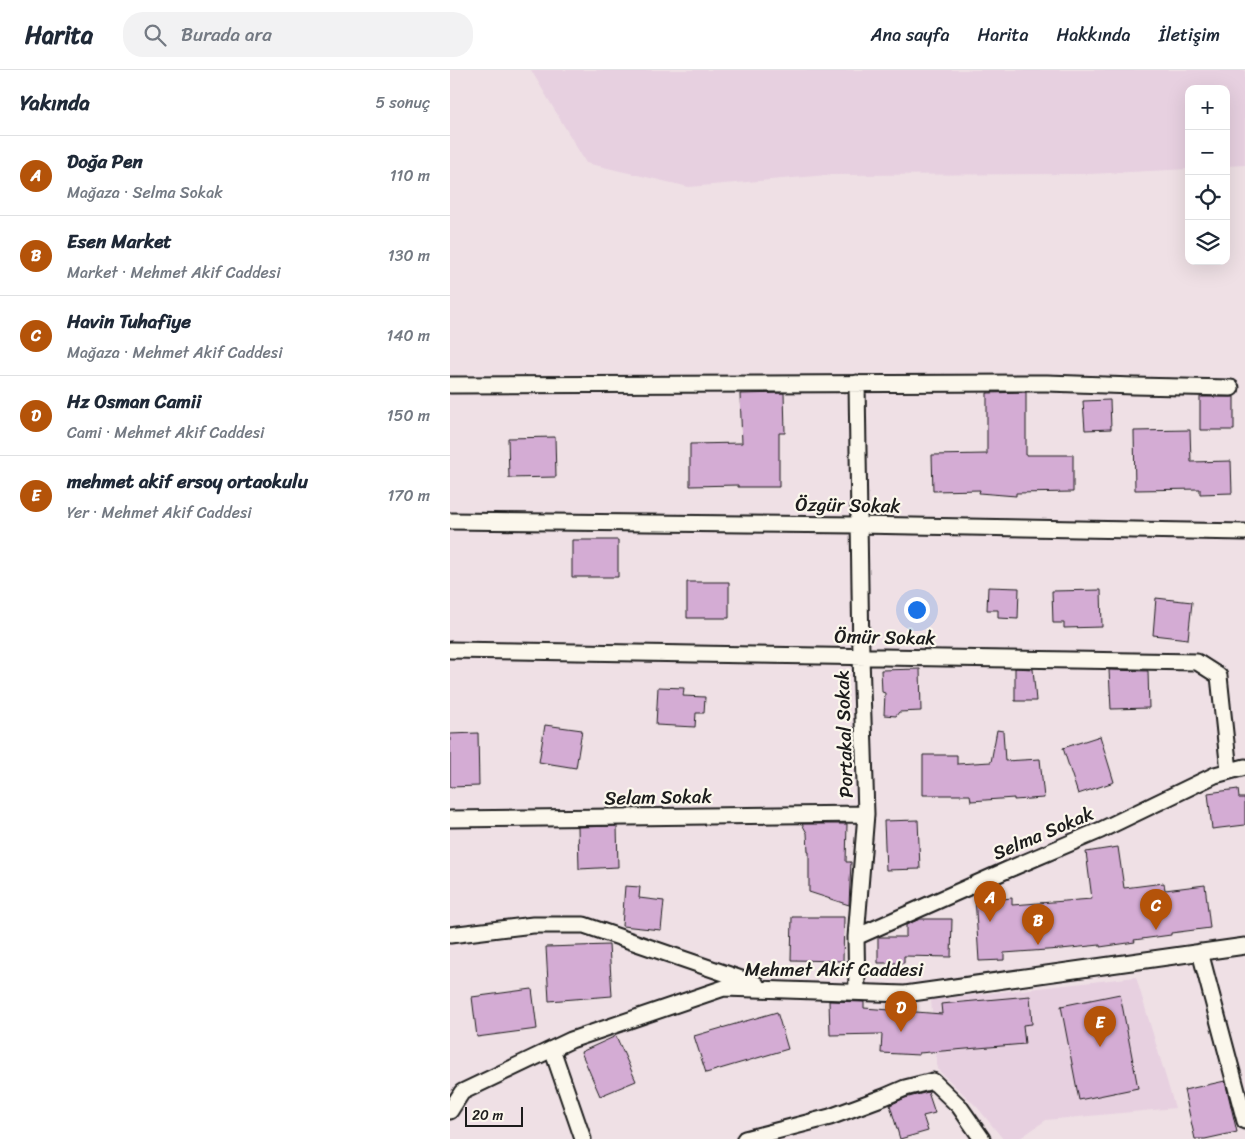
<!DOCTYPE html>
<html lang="tr">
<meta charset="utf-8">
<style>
body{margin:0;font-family:Sriracha,sans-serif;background:#f2f2f3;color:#1f2937}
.controls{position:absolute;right:15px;top:15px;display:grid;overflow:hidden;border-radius:10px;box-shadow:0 5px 20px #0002}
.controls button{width:45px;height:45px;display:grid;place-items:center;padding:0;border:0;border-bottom:1px solid #e0e1e3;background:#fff;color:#1f2937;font:25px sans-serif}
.scale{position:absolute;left:15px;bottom:12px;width:58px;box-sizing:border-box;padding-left:5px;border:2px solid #1c1c1c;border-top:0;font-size:14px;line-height:18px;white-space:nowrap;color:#1c1c1c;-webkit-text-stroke:4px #fbf7ec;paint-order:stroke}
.you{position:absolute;left:466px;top:539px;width:18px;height:18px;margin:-12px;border:4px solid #fff;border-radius:50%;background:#1a73e8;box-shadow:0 0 0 8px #1a73e833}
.badge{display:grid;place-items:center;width:32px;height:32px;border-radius:50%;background:#b45309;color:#fff;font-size:16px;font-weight:700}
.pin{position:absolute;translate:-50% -41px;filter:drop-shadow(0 1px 2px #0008)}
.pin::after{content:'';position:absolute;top:26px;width:18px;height:15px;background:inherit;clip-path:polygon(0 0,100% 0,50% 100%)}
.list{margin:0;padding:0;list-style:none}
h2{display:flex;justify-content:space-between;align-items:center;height:65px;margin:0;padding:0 20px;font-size:21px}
h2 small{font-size:16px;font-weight:400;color:#747a83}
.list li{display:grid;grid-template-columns:32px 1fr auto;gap:15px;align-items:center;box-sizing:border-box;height:80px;padding:0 20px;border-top:1px solid #e0e1e3}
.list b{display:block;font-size:19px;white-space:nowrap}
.list p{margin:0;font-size:16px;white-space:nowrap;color:#747a83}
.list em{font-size:16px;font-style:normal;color:#747a83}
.icon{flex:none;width:28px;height:28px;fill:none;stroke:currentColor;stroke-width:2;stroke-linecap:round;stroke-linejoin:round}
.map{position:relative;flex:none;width:795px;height:1069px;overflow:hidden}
header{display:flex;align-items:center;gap:30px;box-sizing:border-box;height:70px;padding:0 25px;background:#fff;border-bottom:1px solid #e0e1e3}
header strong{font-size:24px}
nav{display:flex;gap:28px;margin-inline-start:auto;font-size:18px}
.search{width:350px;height:45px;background:#f2f2f3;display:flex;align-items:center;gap:12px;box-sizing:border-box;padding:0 18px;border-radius:20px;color:#747a83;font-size:19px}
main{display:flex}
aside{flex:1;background:#fff}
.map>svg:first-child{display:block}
.built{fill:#e7d0e0}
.building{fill:#d4acd4;stroke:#1c1c1c}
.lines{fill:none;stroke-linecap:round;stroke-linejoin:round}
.street-casing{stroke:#1c1c1c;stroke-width:19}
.street{stroke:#fbf7ec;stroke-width:15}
.labels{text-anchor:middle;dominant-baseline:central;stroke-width:4.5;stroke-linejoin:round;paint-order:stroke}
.street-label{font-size:19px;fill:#1c1c1c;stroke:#fbf7ec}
</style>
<header>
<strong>Harita</strong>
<div class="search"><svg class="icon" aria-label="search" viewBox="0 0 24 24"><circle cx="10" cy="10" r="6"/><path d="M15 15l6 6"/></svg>Burada ara</div>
<nav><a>Ana sayfa</a><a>Harita</a><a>Hakkında</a><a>İletişim</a></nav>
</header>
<main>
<aside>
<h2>Yakında<small>5 sonuç</small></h2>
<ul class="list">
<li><span class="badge">A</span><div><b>Doğa Pen</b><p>Mağaza · Selma Sokak</p></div><em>110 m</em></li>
<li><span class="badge">B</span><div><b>Esen Market</b><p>Market · Mehmet Akif Caddesi</p></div><em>130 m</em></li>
<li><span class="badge">C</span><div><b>Havin Tuhafiye</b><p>Mağaza · Mehmet Akif Caddesi</p></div><em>140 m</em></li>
<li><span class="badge">D</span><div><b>Hz Osman Camii</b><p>Cami · Mehmet Akif Caddesi</p></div><em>150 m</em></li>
<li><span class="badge">E</span><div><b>mehmet akif ersoy ortaokulu</b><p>Yer · Mehmet Akif Caddesi</p></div><em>170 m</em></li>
</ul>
</aside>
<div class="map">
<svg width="795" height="1069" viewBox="0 0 795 1069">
<rect width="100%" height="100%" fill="#efe0e5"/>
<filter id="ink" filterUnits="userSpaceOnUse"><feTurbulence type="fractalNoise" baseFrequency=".02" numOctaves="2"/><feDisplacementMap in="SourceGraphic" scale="10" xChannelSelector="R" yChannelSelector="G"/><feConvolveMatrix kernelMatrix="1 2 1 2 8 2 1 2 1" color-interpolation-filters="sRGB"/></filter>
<g filter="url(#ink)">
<path class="built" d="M 81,0 L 795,0 L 795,95 L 776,96 L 776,19 L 739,19 L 739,99 L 640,104 L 377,105 L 239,117 L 136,93 Z
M 686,907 L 725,1038 L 596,1050 L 569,1069 L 553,1069 L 527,1037 L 487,999 L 481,930 Z"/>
<path class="building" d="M 576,322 L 576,385 L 623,385 L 623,422 L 566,423 L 566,426 L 529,423 L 530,420 L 483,421 L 482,385 L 537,384 L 537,323 Z
M 334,323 L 335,363 L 329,363 L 329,417 L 288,417 L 288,415 L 240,416 L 240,374 L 292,373 L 290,324 Z
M 750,327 L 784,327 L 784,360 L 750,360 Z
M 660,330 L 661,359 L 635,360 L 633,331 Z
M 740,360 L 741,392 L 781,391 L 782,423 L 750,424 L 750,419 L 685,420 L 684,361 Z
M 105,367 L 106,407 L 59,408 L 58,368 Z
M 122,470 L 168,470 L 168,507 L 122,507 Z
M 237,512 L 279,512 L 279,548 L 237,548 Z
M 538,517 L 569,518 L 568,549 L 548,548 L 548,540 L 537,540 Z
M 651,520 L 652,557 L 614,558 L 614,553 L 603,553 L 602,521 Z
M 706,528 L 742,532 L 738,569 L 703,565 Z
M 565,598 L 583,599 L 586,631 L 565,631 Z
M 470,599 L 471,641 L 449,642 L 446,646 L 434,645 L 435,623 L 432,622 L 431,600 Z
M 659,600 L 698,601 L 699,638 L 661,639 Z
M 208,617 L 234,618 L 233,626 L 255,627 L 254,643 L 246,643 L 245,657 L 206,655 Z
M 95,655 L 132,660 L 126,698 L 89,692 Z
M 547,660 L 553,661 L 555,691 L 590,689 L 594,728 L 564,730 L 564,728 L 521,731 L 520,725 L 473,725 L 473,685 L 507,685 L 507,694 L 541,692 Z
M 28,663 L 29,716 L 0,717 L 0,664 Z
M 650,666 L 664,712 L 628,724 L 613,678 Z
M 788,719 L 789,728 L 795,728 L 795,755 L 762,759 L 758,723 Z
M 468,750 L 470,799 L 436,800 L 434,751 Z
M 352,754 L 397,754 L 396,792 L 401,792 L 399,835 L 359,822 L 359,782 L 358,782 L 357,763 Z
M 167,756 L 168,797 L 129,799 L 128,757 Z
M 668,777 L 674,818 L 714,813 L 715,820 L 755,815 L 760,858 L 721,863 L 721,865 L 684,870 L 685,872 L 650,877 L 650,875 L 611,879 L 554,883 L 554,890 L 529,891 L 525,826 L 551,825 L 552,829 L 562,828 L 562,835 L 642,829 L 636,782 Z
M 175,816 L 190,817 L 189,828 L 214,831 L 211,860 L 172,856 Z
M 342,847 L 394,847 L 393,891 L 341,890 Z
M 470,849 L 502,849 L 501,887 L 454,886 L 454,893 L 428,893 L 428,867 L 456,867 L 456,855 Z
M 159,875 L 162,926 L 99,931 L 96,877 Z
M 82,919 L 87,959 L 27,967 L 22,927 Z
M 670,924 L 688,1018 L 629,1030 L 611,936 Z
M 580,926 L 582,954 L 573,955 L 575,974 L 469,983 L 469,985 L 431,983 L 432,964 L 380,965 L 379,931 L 414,932 L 414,938 L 492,944 L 491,934 Z
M 327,942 L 338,979 L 256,1003 L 244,966 Z
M 166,966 L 186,1011 L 150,1026 L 131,982 Z
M 775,1011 L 787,1062 L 755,1069 L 745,1069 L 734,1020 Z
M 478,1022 L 485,1043 L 473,1046 L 478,1061 L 450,1069 L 440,1035 L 455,1028 Z"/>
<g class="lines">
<defs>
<path id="street" d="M 0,315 L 597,313 L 684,316 L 781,318
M 0,451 L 408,455 L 795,462
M 0,580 L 747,592 L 769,606 L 779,701
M 0,749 L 416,744
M 0,865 L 83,855 L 134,855 L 306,914
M 406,867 L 557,800 L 651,760 L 765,705 L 795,697
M 750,882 L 795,1051
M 407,922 L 406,867 L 416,744 L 411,586 L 407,313
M 102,979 L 133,1069
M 0,1041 L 12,1022 L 121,970 L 274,918 L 455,924 L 795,876
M 295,1069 L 380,1047 L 434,1027 L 455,1018 L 483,1011 L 509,1036 L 532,1069"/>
</defs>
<use href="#street" class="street-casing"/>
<use href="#street" class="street"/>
</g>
</g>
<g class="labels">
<g class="street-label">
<text transform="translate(398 435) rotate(1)">Özgür Sokak</text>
<text transform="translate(435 567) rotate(1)">Ömür Sokak</text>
<text transform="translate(394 664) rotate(-92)">Portakal Sokak</text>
<text transform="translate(208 727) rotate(-1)">Selam Sokak</text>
<text transform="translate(593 763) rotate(-23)">Selma Sokak</text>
<text x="384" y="899">Mehmet Akif Caddesi</text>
</g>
</g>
</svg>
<div class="controls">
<button>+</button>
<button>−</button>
<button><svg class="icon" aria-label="locate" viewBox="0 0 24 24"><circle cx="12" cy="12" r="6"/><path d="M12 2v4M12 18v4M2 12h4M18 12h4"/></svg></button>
<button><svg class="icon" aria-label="layers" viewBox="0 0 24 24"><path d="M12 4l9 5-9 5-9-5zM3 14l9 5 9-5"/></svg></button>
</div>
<div class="scale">20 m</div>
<div class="you"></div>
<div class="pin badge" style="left:540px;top:852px">A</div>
<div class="pin badge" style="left:588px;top:875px">B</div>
<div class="pin badge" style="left:706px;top:860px">C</div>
<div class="pin badge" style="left:451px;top:962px">D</div>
<div class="pin badge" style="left:650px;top:977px">E</div>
</div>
</main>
